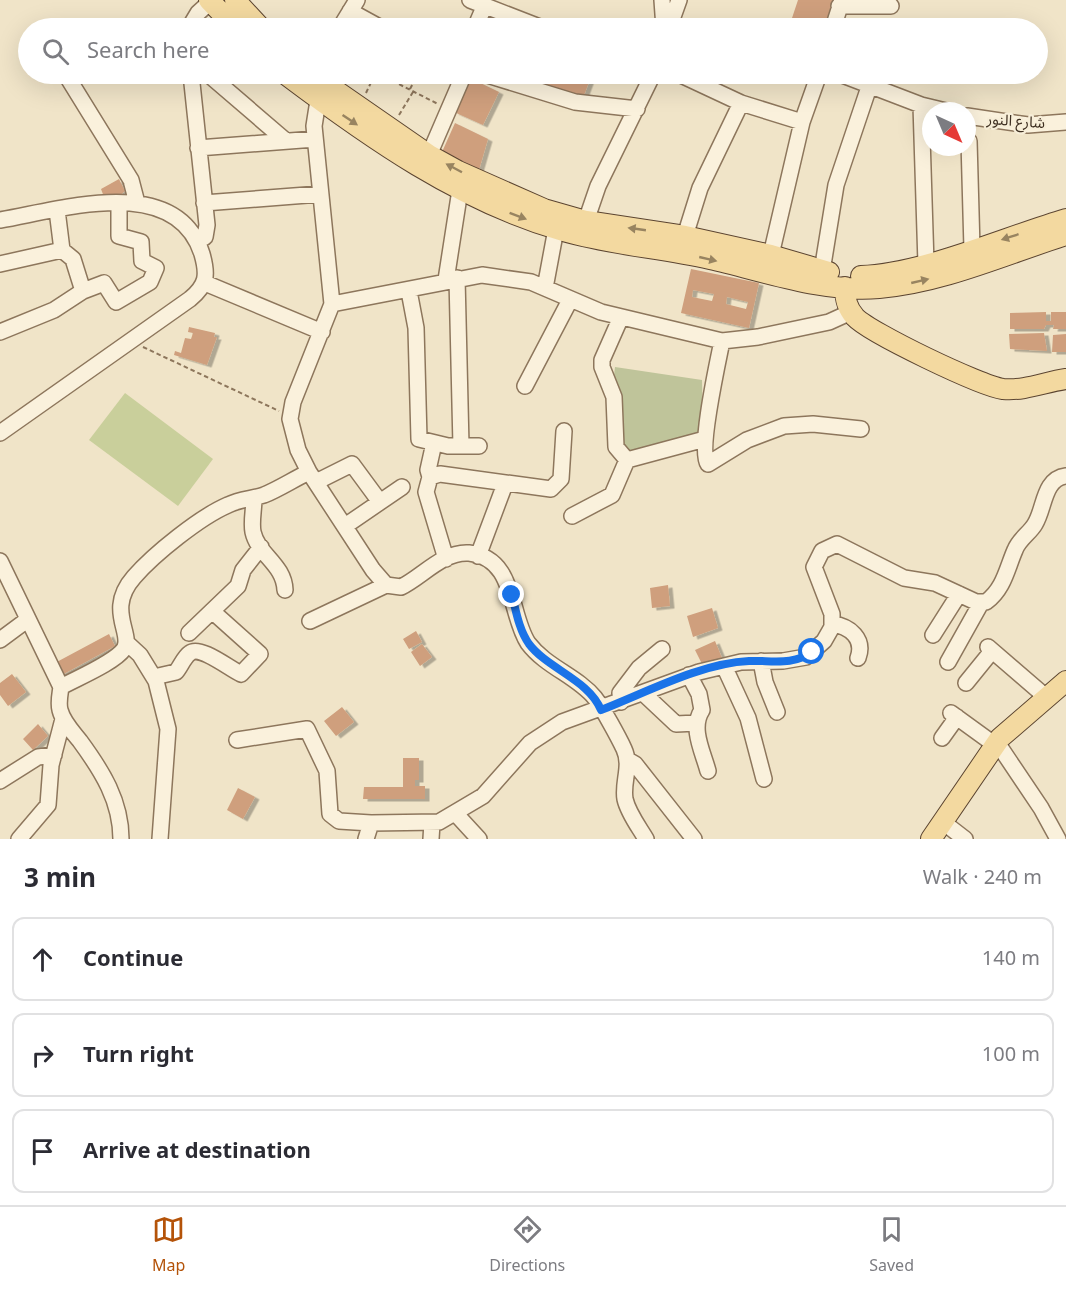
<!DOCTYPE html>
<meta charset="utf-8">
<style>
body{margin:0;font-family:Georgia,"Noto Sans Arabic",serif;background:#f7f7f7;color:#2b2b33}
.compass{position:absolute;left:922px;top:102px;width:54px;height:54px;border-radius:50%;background:#fff;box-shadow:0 6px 24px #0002;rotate:136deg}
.stop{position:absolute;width:18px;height:18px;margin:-14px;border:4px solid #1a73e8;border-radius:50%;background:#fff}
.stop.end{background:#1a73e8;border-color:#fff;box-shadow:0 2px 6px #0008}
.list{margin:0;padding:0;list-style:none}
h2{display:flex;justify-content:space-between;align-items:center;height:78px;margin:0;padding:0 24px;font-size:26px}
h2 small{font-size:20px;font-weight:400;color:#7c7c81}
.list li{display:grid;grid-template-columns:39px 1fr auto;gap:18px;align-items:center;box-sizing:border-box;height:84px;margin:0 12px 12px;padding:0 12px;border:2px solid #e1e1e2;border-radius:12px}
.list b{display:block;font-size:22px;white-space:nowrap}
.list em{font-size:20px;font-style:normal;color:#7c7c81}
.icon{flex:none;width:33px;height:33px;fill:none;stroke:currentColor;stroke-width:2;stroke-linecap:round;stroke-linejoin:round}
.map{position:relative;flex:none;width:1066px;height:839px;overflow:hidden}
.search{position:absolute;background:#fff;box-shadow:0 6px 24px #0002;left:18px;right:18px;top:18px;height:66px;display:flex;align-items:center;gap:15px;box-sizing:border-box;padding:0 21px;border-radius:33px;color:#7c7c81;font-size:22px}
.sheet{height:366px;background:#fff}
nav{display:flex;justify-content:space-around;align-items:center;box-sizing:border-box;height:84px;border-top:2px solid #e1e1e2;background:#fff;font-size:16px;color:#7c7c81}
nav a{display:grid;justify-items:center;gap:3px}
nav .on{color:#b45309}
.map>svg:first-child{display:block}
.green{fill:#c9cf9b}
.cemetery{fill:#bfc49a}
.building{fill:#cf9f7d;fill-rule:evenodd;filter:url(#shadow)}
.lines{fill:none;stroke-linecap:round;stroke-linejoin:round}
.minor-casing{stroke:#8d765c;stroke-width:18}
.major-casing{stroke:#5b4430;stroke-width:22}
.path{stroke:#8d765c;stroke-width:2;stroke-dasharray:4.5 3;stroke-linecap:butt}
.minor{stroke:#faf1dc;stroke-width:15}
.major{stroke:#f3d9a0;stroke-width:20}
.oneway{fill:#988460}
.route{stroke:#1a73e8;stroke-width:8}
.labels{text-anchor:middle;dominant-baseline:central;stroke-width:4.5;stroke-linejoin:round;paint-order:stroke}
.street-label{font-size:15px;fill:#3d2e20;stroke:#f7eed8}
</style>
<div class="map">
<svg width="1066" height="839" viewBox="0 0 1066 839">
<defs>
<filter id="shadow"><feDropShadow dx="4.5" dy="2.5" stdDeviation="0" flood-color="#0004"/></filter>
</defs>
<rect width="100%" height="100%" fill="#f0e4c8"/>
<path class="green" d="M 125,393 L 213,459 L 178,506 L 89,440 Z"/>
<path class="cemetery" d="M 615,367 L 702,380 L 703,431 L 698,436 L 629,453 L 620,447 L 624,428 L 617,385 L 613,384 Z"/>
<path class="building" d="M 798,0 L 834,0 L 825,28 L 778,28 L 782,18 L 791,21 Z
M 487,20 L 511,28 L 484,28 Z
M 516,74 L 592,74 L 583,98 Z
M 470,78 L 499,92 L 483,125 L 454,112 Z
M 455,123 L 488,139 L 479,170 L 442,152 Z
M 119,179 L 125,191 L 118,197 L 104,197 L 101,189 Z
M 691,269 L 759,283 L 749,328 L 681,313 ZM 693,290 L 714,294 L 712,301 L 692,297 ZM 727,297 L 748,302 L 746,309 L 726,304 Z
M 1046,312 L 1046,321 L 1051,321 L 1051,312 L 1066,312 L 1066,329 L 1053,329 L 1054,325 L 1046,325 L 1044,329 L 1010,329 L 1010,313 Z
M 189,327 L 215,333 L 214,337 L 217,337 L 207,365 L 174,355 L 175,351 L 181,353 L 185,338 L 191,339 L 193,333 L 188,332 Z
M 1044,333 L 1047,351 L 1010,349 L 1009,334 Z
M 1066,334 L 1066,352 L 1052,352 L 1053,335 Z
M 668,585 L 670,606 L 652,608 L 650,588 Z
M 712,608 L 718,628 L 693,637 L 687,616 Z
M 416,631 L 422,642 L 409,649 L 403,639 Z
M 109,634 L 115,646 L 60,676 L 53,664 Z
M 715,641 L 722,658 L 703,666 L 695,650 Z
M 422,644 L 432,657 L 420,666 L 411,652 Z
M 12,674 L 26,692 L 8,706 L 0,695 L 0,683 Z
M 342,707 L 354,722 L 336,736 L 324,721 Z
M 38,724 L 48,736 L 33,750 L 23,739 Z
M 403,758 L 419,758 L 419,780 L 415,780 L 415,786 L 425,786 L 425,799 L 363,799 L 364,787 L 403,787 Z
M 238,788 L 255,797 L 243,819 L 227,810 Z"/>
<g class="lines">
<defs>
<path id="minor" d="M 470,0 L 542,28
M 662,0 L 664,28
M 839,6 L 891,6
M 350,11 L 381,28
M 189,28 L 198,13 L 210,2
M 340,28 L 357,0
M 475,28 L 484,7
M 669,28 L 679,0
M 833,28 L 842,0
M 191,74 L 207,225 L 205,237 L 197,242
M 208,74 L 286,141
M 484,74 L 575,102 L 637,109
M 679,74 L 741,103 L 802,122
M 840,74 L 921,105 L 946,111
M 68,78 L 131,180 L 137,203
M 325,94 L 317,107 L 314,126 L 332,304 L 293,402 L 290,419 L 298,450 L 309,472 L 373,570 L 386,585 L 401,587 C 422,577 443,551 469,553 C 516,558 509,614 528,643 C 546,667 577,676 595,698 C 602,707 619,738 624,749 C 632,766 622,782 625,799 C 628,813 639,827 646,839
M 921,105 L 926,264
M 967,116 L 1028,125 L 1066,122
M 969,141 L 972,249
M 198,148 L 315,139
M 429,155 L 464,74
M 204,203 L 320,194
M 0,220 C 60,210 176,172 202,254 C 208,275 207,285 190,299 L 0,433
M 586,221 L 598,186 L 653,74
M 685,236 L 700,188 L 741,103
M 771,255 L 802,122 L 819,74
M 0,264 L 62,250
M 822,271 L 836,185 L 870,84
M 457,278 L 461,446
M 446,280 L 460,190
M 205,283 L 322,332
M 545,288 L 556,229
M 83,291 L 104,283 L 116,302 L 150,282 L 156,268 L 142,261 L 141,242 L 119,236 L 119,203
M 409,291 L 416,328 L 419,439 L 448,446 L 479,446
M 332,304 L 482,275 L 531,282 L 601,312 L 722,341 L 758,337 L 829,322 L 851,312
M 621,317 L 602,360 L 602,367 L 614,397 L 616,447 L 627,460
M 0,332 L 54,310 L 83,291 L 73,259 L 62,250 L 57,210
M 722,341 C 718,361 698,451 708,464 L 747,440 L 784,426 L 813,424 L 861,429
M 525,386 L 570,300
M 430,477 L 428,470 L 434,443
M 316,482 L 352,464 L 380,502
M 254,498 C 254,509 251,522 253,532 C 258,555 284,564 285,590
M 572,516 L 612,495 L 627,460 L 705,439
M 345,526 L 402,487
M 478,556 L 505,484
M 446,559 L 426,492 L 430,477 L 440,474 L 551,489 L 561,479 L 564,431
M 0,561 L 61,687 C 60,694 58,703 60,710 C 63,722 73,732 80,741 C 102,771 121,801 121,839
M 310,621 L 386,585
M 832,624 C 850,626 865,639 858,658
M 189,633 L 238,586 L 243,570 L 261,547
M 933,635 L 959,594
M 0,640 L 27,620
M 127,643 L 140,655 L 156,681 L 168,729 L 160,839
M 988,647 L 1046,697
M 761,661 L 765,682 L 777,712
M 948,662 L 981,603
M 724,666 L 748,718 L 764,779
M 689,675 L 699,694 L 702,710 C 690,728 703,752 708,771
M 154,677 L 176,672 C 181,666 184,657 190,653 C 200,645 230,669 241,674 L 260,654 L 212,611
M 966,683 L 992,651
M 61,687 C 77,678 114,663 124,649 C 134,634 105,610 134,577 C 154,554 200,517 228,505 C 240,499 252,499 264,495 C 279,489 294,479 309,472
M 643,693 L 676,724 L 697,723
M 621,702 L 620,693 L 639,668 L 662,649
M 951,713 L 1002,750 L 1041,808 L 1058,839
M 942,738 L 957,717
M 237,740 L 307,729 L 327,771 L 330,814 L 339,821 L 371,823 L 439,822 L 483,796 L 530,743 L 562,722 L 699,672 L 741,662 L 783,661 L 806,657 L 824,641 L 832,627 L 832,614 L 814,567 L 822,551 L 837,544 L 904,578 L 935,583 L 976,602 L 986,602 C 1004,589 1007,568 1015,550 C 1019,539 1030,533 1035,524 C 1045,508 1043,479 1066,476
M 628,760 L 635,764 L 694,839
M 0,781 L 38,757 L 54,755
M 456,814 L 479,839
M 943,822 L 965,839
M 19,839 L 48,805 L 51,765 L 63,719
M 366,839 L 371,823
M 431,839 L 432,823"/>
<path id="major" d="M 209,0 L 236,28
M 235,0 L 261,28
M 285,74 C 370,138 459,201 563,231 C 611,245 661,248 710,259 C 764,271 823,293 879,288 C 942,283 1006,254 1066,235
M 312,74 L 429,155 L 458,171 L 544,209 L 586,221 L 685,236 L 771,255 L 829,272
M 861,276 C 923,274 1005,237 1066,219
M 845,287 C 845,299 847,308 855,317 C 870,333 981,386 1003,389 C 1025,391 1045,382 1066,379
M 931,839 L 1000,738 L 1066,681"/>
</defs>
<use href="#minor" class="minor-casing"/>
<use href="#major" class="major-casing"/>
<path class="path" d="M 379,74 L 438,104
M 410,89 L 418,74
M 366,93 L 375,74
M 399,115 L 413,92
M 143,347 L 279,411"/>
<use href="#minor" class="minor"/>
<use href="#major" class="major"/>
</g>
<defs><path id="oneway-solid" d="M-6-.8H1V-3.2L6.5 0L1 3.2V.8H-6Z" transform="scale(1.5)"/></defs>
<g class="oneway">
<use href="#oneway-solid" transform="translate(350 120) rotate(34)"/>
<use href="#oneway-solid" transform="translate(454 168) rotate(-152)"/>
<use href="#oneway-solid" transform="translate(518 216) rotate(21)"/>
<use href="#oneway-solid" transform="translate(637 229) rotate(-172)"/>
<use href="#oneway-solid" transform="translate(1010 237) rotate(162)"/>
<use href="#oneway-solid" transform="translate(708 259) rotate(13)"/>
<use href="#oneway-solid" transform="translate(920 281) rotate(-13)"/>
</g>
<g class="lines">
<path class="route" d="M 512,595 C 516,611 519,630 529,644 C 548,669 589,680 601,710 C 645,693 701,663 749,661 C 770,660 793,666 812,652"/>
</g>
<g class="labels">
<g class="street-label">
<text transform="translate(1016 121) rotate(4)">شارع النور</text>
</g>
</g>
</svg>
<svg class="compass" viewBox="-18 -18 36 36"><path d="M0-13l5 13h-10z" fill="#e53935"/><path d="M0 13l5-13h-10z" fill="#7c7c81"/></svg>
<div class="stop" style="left:812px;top:652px"></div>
<div class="stop end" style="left:512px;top:595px"></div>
<div class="search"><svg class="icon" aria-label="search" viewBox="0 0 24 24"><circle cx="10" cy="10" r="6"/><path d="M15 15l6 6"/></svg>Search here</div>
</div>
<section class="sheet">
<h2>3 min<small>Walk · 240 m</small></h2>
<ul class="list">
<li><svg class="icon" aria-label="ahead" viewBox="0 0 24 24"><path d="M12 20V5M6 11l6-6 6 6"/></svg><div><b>Continue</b></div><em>140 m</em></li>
<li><svg class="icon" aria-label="right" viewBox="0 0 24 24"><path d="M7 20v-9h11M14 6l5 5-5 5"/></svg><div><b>Turn right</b></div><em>100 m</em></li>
<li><svg class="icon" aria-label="arrive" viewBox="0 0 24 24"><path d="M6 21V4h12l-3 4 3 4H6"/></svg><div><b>Arrive at destination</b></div></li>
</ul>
</section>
<nav>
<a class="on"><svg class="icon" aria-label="map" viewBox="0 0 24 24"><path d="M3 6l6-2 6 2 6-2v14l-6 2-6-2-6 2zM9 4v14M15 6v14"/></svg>Map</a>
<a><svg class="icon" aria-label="directions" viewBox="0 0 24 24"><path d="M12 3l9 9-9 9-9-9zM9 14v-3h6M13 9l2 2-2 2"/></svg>Directions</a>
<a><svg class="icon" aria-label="saved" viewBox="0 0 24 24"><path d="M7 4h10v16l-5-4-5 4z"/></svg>Saved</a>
</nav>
